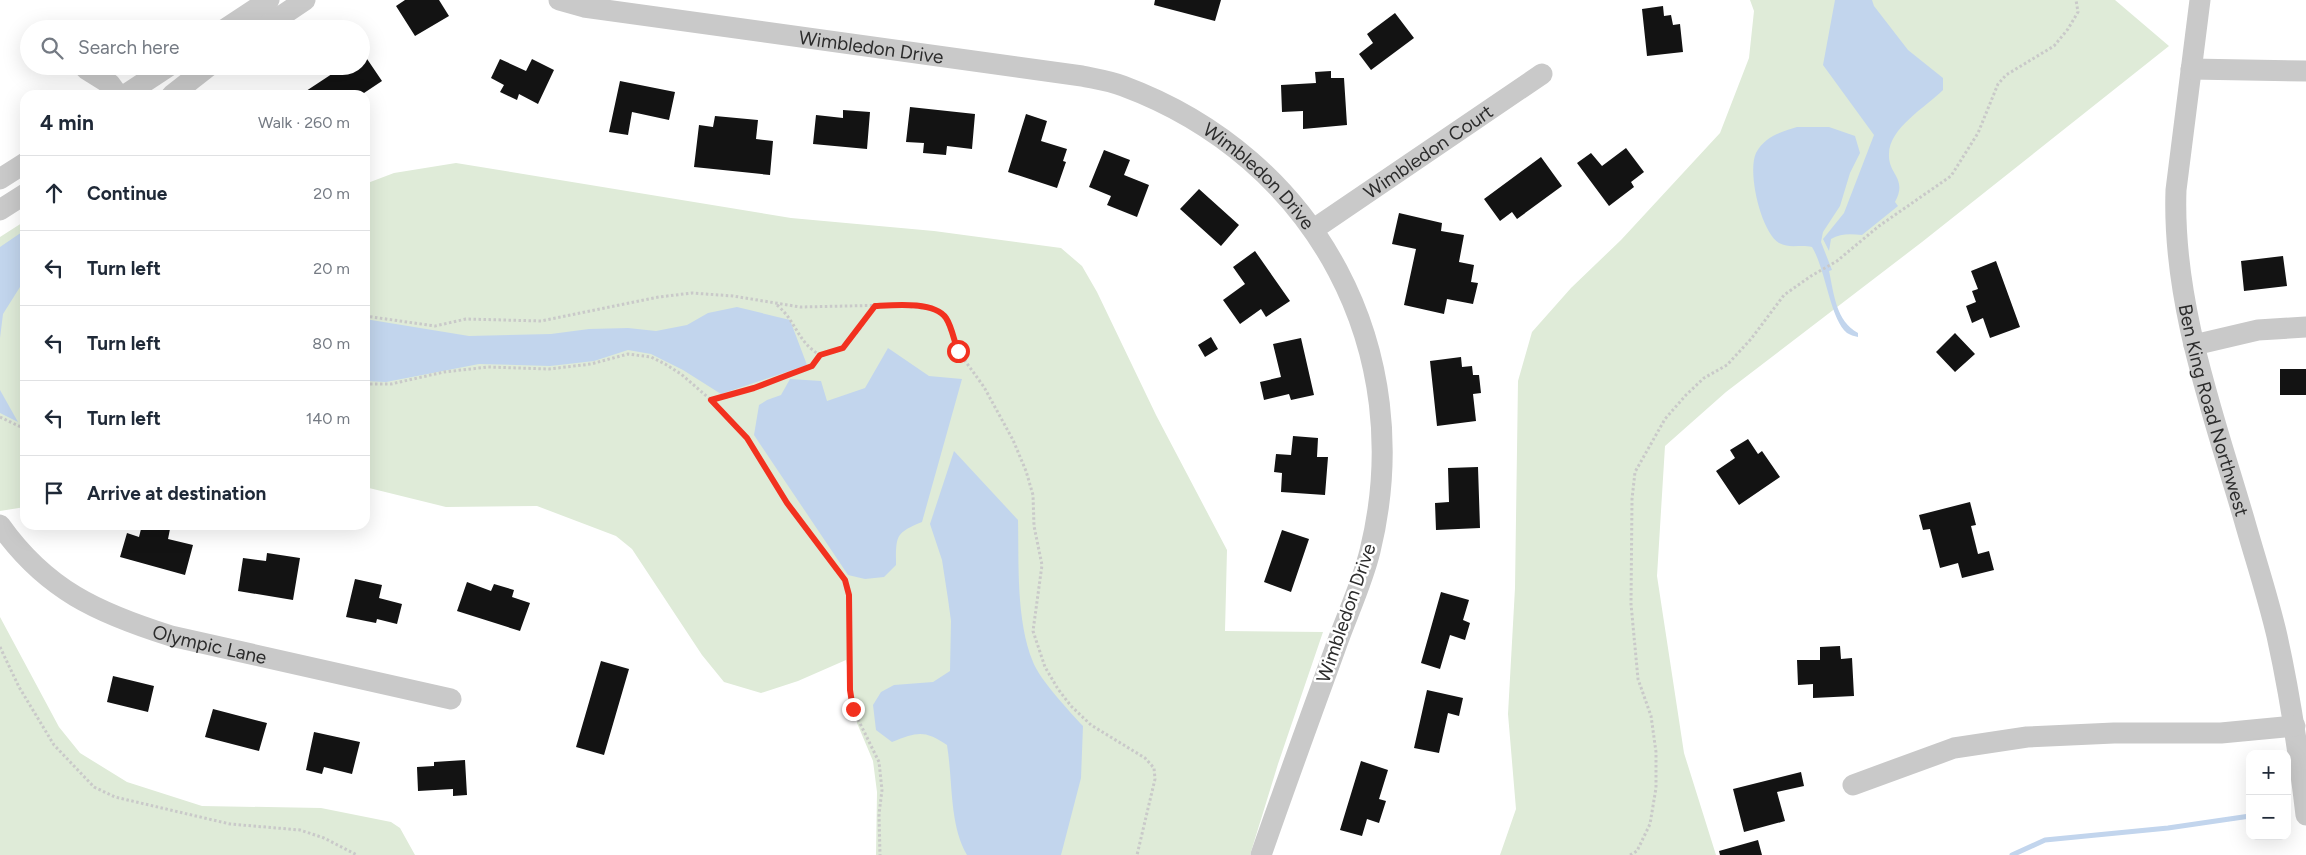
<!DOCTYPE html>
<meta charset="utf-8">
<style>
body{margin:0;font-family:Figtree,sans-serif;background:#f2f2f3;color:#1f2937}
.controls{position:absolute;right:15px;bottom:15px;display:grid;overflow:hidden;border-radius:10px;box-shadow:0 5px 20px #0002}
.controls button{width:45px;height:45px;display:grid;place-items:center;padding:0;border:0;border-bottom:1px solid #e0e1e3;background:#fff;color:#1f2937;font:25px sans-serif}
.stop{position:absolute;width:15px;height:15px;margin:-11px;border:4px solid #f2311f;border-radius:50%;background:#fff}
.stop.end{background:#f2311f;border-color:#fff;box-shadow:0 1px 5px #0008}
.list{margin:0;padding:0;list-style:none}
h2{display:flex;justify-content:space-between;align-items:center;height:65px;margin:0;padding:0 20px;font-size:21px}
h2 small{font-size:16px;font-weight:400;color:#747a83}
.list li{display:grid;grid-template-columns:32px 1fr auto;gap:15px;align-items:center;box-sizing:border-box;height:75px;padding:0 20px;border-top:1px solid #e0e1e3}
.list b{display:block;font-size:19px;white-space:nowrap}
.list em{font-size:16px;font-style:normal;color:#747a83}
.icon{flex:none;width:28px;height:28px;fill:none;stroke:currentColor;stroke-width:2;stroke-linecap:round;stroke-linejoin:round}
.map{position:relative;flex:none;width:2306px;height:855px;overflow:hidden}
.search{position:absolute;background:#fff;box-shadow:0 5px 20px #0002;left:20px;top:20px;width:350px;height:55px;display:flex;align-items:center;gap:12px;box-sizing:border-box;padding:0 18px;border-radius:28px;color:#747a83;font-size:19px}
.panel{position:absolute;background:#fff;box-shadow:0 5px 20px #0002;left:20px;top:90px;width:350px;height:440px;border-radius:15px}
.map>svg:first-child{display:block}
.green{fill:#dfebd8}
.water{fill:#c2d5ed}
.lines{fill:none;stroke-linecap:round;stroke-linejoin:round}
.stream{stroke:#c2d5ed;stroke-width:5}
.building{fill:#131313}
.path{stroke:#c9c9c9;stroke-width:3;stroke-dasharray:2.5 2.5;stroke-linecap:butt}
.minor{stroke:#c9c9c9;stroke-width:21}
.route{stroke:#f2311f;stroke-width:6}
.labels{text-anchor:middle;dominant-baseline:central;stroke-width:5;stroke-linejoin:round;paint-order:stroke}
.street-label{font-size:19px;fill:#2c2c2c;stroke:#fff}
</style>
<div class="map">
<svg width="2306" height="855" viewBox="0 0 2306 855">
<rect width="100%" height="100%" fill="#fff"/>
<path class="green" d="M 1750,0 L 2115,0 L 2169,46 L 1922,242 L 1726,392 L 1665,446 L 1657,576 L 1684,753 L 1716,855 L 1500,855 L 1516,809 L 1508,714 L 1515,588 L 1518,381 L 1532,332 L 1571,288 L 1621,240 L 1720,133 L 1749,58 L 1754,11 Z
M 456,163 L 791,218 L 934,231 L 1061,248 L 1082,266 L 1097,292 L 1156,415 L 1227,550 L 1225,631 L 1323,632 L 1278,764 L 1250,855 L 876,855 L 877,792 L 873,761 L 857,723 L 846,660 L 798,681 L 761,693 L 724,682 L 702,655 L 632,549 L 616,536 L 537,506 L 446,507 L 365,487 L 365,184 L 394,173 Z
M 25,221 L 25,507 L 0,511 L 0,237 Z
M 0,617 L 59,727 L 80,753 L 127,782 L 202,806 L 321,808 L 391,822 L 400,828 L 415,855 L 0,855 Z"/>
<path class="water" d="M 1835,0 L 1872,0 L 1874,6 L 1908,50 L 1943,78 L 1943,90 C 1926,107 1889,128 1889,154 C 1888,175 1908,178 1895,202 L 1898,206 L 1862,235 C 1851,234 1841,233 1831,239 L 1829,251 L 1823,239 L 1844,213 L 1874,135 L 1823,65 Z
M 1797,127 L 1829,127 L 1855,136 L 1860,153 L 1850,173 L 1840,206 L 1823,232 L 1821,242 L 1832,270 L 1829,271 C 1834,294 1836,321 1858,333 L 1858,337 C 1854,336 1850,335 1847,333 C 1830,319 1826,270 1812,247 C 1801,244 1790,249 1779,243 C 1761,232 1747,172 1756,153 C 1765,136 1781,132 1797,127 Z
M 25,230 L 25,279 L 3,314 L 0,338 L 0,247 Z
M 737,307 L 790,320 L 807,365 L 721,394 L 683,370 L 651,354 L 628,350 L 594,361 L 550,366 L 479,364 L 386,382 L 365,381 L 365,319 L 469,336 L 551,334 L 589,329 L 628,328 L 656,331 L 687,325 L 708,313 Z
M 888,348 L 929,376 L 962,379 L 922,522 C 895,533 896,536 896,565 L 884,577 L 865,579 L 848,575 L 754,435 L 759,405 L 767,400 L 781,395 L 790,379 L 821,381 L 827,401 L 865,388 Z
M 0,390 L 18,422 L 0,413 Z
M 954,451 L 1018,520 C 1019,565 1016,620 1033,662 C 1040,680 1070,712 1083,726 L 1081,778 L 1061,855 L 967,855 C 949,824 953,781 947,745 C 924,730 918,732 892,742 L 876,730 L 873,705 L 881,692 L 894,685 L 933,682 L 950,671 L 951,621 L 948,599 L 942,560 L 930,524 Z"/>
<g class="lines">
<path class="stream" d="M 2012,855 L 2045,840 L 2168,828 L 2250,816"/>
</g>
<path class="building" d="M 405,0 L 439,0 L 449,16 L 415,36 L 396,6 Z
M 1155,0 L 1221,0 L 1215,21 L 1154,5 Z
M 1663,6 L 1664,16 L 1671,15 L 1673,25 L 1680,24 L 1683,52 L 1647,56 L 1642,9 Z
M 1395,13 L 1414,38 L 1371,70 L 1359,54 L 1373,43 L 1367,34 Z
M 361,50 L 382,81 L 361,95 L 300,95 L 344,66 L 361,66 Z
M 500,59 L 526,71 L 532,59 L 554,70 L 538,104 L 519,94 L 517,100 L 500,92 L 504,85 L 491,78 Z
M 1331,71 L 1331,78 L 1344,78 L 1347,125 L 1303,129 L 1303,111 L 1282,112 L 1281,85 L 1316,83 L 1315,72 Z
M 620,81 L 675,92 L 669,120 L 632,112 L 628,135 L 609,132 Z
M 910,107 L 975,114 L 972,149 L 947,146 L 946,155 L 923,153 L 924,143 L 906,142 Z
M 843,110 L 870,112 L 867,149 L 813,144 L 816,115 L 843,118 Z
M 1026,114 L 1047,121 L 1041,141 L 1067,149 L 1063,161 L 1066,162 L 1057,188 L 1008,172 Z
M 715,116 L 758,120 L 756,139 L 773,141 L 770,175 L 694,167 L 699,125 L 713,127 Z
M 1626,148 L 1644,172 L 1631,182 L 1634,187 L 1609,206 L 1577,163 L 1591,153 L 1602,166 Z
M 1104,150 L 1130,160 L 1124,175 L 1149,185 L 1137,217 L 1107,205 L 1111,196 L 1089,187 Z
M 1541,157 L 1562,186 L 1517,219 L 1512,212 L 1500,221 L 1484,199 Z
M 1199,189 L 1239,225 L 1221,246 L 1180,209 Z
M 1399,213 L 1442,223 L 1441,231 L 1464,235 L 1459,262 L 1474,265 L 1471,282 L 1478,283 L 1473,304 L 1447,299 L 1444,314 L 1404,305 L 1416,249 L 1392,244 Z
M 1255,251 L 1290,301 L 1266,317 L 1261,309 L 1240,324 L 1223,300 L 1245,284 L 1233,267 Z
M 2283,256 L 2287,286 L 2244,291 L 2241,261 Z
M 1996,261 L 2020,327 L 1990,338 L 1983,318 L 1972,323 L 1966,306 L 1976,302 L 1972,291 L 1978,289 L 1971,271 Z
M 1955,333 L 1975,354 L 1955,372 L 1936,352 Z
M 1211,337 L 1218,349 L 1205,357 L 1198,345 Z
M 1301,338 L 1314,395 L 1291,400 L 1289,394 L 1264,400 L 1260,382 L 1281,377 L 1273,344 Z
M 1461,357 L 1462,367 L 1472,366 L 1473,375 L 1479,375 L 1481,393 L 1473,394 L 1476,421 L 1437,426 L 1430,361 Z
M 2280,369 L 2306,369 L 2306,395 L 2280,395 Z
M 1293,436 L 1318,438 L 1317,457 L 1328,457 L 1325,495 L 1281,492 L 1282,473 L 1274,472 L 1276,454 L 1291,455 Z
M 1748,439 L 1758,454 L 1762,451 L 1780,477 L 1739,505 L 1716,471 L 1735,458 L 1730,450 Z
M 1478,467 L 1480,528 L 1436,530 L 1435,503 L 1449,502 L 1448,468 Z
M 1970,502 L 1976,525 L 1971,526 L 1978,554 L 1989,551 L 1994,570 L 1962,578 L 1958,563 L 1940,568 L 1930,529 L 1923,530 L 1919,515 Z
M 142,525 L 155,525 L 170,529 L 168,539 L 193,545 L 185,575 L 120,557 L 127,533 L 139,537 Z
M 1282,530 L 1309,539 L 1291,592 L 1264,582 Z
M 267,553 L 300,558 L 293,600 L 238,591 L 243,558 L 266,561 Z
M 355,579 L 382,585 L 379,598 L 402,604 L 397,624 L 377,619 L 376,623 L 346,617 Z
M 467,582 L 491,591 L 494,584 L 514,590 L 512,597 L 530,603 L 520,631 L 457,611 Z
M 1441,592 L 1469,600 L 1463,620 L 1470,623 L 1465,640 L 1450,635 L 1440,669 L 1421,663 Z
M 1840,646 L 1841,659 L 1852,658 L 1854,696 L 1813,698 L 1813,684 L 1798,685 L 1797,660 L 1820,660 L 1820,647 Z
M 601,661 L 629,669 L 604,755 L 576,747 Z
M 113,676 L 154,686 L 148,712 L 107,702 Z
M 1427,690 L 1463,698 L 1459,716 L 1448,713 L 1439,753 L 1414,748 Z
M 213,709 L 267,723 L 259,751 L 205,737 Z
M 314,732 L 360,742 L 352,774 L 324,767 L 322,774 L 306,770 Z
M 465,760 L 467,795 L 453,796 L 453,789 L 418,791 L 417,767 L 434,766 L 434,762 Z
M 1361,761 L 1388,770 L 1379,799 L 1386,801 L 1379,823 L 1367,819 L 1362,836 L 1340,830 Z
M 1801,772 L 1804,786 L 1777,792 L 1785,821 L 1744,832 L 1733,789 Z
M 1758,840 L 1762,855 L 1720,855 L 1719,851 Z"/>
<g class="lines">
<path class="path" d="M 777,305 C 797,322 797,342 820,355 L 843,348 L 859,330 L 875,306
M 365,316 L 435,326 L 466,319 L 541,321 L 659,297 L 692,293 L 733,296 L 800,307 L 893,305 L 933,309 L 945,317 L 958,351 L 984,387 L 1013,440 L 1026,471 L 1033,495 L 1034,526 L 1042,565 L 1033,631 L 1045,667 L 1058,689 L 1071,706 L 1091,725 L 1145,758 L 1154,768 L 1155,779 L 1137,855
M 365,384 L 391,384 L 444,372 L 488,367 L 549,369 L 591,364 L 628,354 L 651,357 L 665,364 L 681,374 L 711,400 L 747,438 L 787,503 L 845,580 L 849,595 L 850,689 L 853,709 L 879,762 L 882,790 L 879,814 L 880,855
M 712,400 L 754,388 L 812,366 L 820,355
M 0,417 L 25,429
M 0,647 L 19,687 L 54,745 L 94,787 L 115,797 L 230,824 L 300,830 L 324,838 L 357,855
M 1630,855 L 1637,851 L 1650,824 L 1656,788 L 1656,752 L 1651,716 L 1638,679 L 1631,604 L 1632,499 L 1635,472 L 1665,419 L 1686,395 L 1704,378 L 1727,365 L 1751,339 L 1784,295 L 1811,276 L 1837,261 L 1879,226 L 1951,176 L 1978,133 L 1998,84 L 2006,75 L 2054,46 L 2068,29 L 2078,12 L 2076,0"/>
<g class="minor">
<path id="s1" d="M 559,0 L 584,7 L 1082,76 C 1096,79 1110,81 1123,86 C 1317,158 1419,351 1370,551 C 1362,584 1346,617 1335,649 C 1310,718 1285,786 1261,855"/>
<path id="s2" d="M 2200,0 L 2176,190 C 2172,302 2213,413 2244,519 C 2255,558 2268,597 2277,636 C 2290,695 2299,755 2306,815"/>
<path d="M 225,29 L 269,0"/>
<path d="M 262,29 L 305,0"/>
<path d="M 86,69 L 110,84 L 118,95"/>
<path d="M 2191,69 L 2306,71"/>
<path d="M 125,95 L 169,66"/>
<path d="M 172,95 L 209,66"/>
<path d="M 0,179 L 25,163"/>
<path d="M 0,210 L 25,194"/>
<path id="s3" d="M 1314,229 L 1542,74"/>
<path d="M 2194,345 L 2258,330 L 2306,327"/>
<path id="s4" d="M 0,525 C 46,590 98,613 171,636 L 451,699"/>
<path d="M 1853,785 L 1954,748 L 2027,737 L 2114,733 L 2221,733 L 2295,726"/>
</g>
</g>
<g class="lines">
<path class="route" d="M 853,709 L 850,690 L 849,595 L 845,580 L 787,503 L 747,438 L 711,400 L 754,388 L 788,375 L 812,366 L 820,355 L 843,348 L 875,306 C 894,305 934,301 946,318 C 952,327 954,341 958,351"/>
</g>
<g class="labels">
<g class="street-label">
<text stroke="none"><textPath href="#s1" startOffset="316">Wimbledon Drive</textPath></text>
<text stroke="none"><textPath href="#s3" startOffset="138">Wimbledon Court</textPath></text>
<text stroke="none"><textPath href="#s1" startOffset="736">Wimbledon Drive</textPath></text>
<text stroke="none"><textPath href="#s2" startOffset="416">Ben King Road Northwest</textPath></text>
<text transform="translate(1346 613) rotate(-71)">Wimbledon Drive</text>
<text stroke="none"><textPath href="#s4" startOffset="248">Olympic Lane</textPath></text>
</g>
</g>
</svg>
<div class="controls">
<button>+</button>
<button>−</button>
</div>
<div class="stop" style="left:958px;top:351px"></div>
<div class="stop end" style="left:853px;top:709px"></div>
<div class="search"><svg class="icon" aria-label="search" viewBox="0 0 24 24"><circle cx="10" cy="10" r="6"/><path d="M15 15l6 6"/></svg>Search here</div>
<section class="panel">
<h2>4 min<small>Walk · 260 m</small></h2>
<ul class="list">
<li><svg class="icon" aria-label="ahead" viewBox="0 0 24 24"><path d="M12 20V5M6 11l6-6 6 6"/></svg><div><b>Continue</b></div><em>20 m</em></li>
<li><svg class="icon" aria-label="left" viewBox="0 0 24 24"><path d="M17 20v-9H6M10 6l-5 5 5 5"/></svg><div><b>Turn left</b></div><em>20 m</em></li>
<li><svg class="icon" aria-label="left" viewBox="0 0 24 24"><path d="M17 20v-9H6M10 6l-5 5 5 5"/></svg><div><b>Turn left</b></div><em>80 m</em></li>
<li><svg class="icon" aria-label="left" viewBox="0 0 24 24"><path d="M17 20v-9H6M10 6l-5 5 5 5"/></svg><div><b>Turn left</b></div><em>140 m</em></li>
<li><svg class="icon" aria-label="arrive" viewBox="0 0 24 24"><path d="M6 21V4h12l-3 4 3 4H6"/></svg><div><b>Arrive at destination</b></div></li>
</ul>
</section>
</div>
